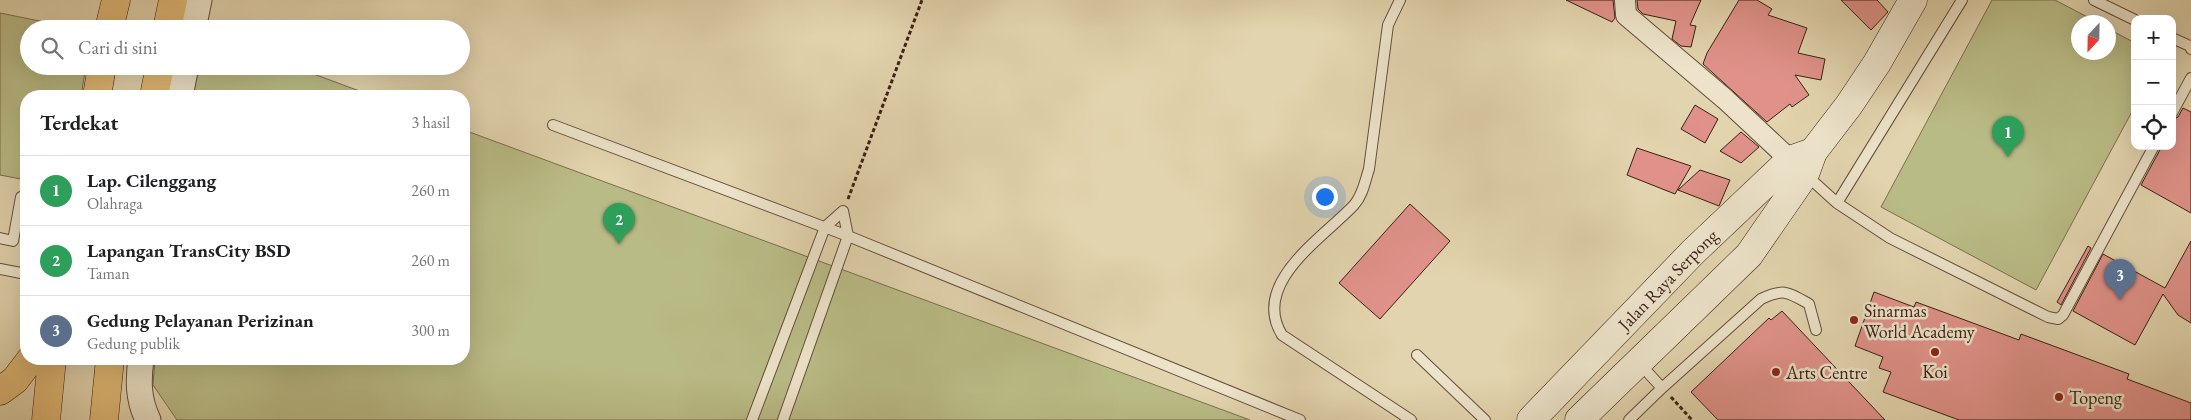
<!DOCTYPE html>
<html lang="id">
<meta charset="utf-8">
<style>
body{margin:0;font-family:"EB Garamond",serif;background:#f2f2f2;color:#202124}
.controls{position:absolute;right:15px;top:15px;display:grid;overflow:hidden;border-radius:10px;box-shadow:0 5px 20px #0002}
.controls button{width:45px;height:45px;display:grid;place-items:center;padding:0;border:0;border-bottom:1px solid #e0e0e0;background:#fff;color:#202124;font:25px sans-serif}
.compass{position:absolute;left:2071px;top:15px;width:45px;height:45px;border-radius:50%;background:#fff;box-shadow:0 5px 20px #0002;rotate:202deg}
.you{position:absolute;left:1324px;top:196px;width:18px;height:18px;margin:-12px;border:4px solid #fff;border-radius:50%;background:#1a73e8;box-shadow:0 0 0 8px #1a73e833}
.badge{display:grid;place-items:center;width:32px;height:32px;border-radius:50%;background:#0b8043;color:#fff;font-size:16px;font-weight:700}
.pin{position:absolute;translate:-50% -41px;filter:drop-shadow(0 1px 2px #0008)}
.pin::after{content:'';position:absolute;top:26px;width:18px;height:15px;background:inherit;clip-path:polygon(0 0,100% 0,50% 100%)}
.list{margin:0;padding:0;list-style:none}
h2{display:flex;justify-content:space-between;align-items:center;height:65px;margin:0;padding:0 20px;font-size:21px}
h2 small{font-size:16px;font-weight:400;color:#757577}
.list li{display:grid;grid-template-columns:32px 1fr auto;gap:15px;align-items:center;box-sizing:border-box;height:70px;padding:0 20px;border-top:1px solid #e0e0e0}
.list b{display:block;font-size:19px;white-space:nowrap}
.list p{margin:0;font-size:16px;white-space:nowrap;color:#757577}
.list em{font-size:16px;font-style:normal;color:#757577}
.icon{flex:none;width:28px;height:28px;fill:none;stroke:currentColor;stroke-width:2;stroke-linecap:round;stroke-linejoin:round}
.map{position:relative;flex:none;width:2191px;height:420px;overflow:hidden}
.search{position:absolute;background:#fff;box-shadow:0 5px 20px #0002;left:20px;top:20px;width:450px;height:55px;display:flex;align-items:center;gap:12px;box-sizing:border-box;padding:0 18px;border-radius:28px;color:#757577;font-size:19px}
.panel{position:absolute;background:#fff;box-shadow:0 5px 20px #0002;left:20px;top:90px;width:450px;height:275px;border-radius:20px}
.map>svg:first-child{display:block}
.green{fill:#b9bb86;stroke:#7a6e4d}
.building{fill:#e0928a;stroke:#3b2014}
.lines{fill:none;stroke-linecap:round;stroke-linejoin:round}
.service-casing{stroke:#654d3a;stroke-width:12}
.minor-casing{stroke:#654d3a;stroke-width:22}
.tertiary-casing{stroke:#654d3a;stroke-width:27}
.secondary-casing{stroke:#3b2014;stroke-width:29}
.primary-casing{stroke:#3b2014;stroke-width:29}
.path{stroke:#3b2014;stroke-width:3;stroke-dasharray:4 2.5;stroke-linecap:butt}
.service{stroke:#ece3ca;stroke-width:10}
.minor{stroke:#ece3ca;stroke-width:20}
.tertiary{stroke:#ece3ca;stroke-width:25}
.secondary{stroke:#ece3ca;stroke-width:28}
.primary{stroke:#e1ba77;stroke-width:28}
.poi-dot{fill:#8f2418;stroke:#ece3ca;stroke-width:2}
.labels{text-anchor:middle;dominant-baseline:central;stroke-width:5;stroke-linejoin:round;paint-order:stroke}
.street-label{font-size:18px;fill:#3b2014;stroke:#ece3ca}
.poi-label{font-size:18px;fill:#3b2014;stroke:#ece3ca;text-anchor:start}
</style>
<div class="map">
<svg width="2191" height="420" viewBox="0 0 2191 420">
<rect width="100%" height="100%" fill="#e2d4ae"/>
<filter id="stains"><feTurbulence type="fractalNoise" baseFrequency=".004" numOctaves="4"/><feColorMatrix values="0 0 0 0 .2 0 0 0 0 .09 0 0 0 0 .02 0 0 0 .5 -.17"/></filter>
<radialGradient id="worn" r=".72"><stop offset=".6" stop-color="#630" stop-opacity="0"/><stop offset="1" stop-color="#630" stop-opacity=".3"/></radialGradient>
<path class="green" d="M 1992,0 L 2055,0 L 2097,22 L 2078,22 L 2078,52 L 2108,52 L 2109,29 L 2135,43 L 2135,106 L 2036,290 L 1881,207 Z
M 0,13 L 79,29 L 29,29 L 29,66 L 86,66 L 81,96 L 26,96 L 26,180 L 0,175 Z
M 193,66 L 292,66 L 373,96 L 188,96 Z
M 464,130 L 1250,420 L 177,420 L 153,385 L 155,359 L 464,359 Z"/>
<path class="building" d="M 1566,0 L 1613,0 L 1615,18 L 1612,22 Z
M 1637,0 L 1701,0 L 1690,25 L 1696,26 L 1691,47 L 1681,46 L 1672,39 L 1676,21 L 1643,14 L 1638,9 Z
M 1739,0 L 1757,0 L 1772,9 L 1768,15 L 1807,28 L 1798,53 L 1825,59 L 1821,80 L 1795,75 L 1809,95 L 1792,107 L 1790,104 L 1767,122 L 1703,64 L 1707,53 Z
M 1841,0 L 1877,0 L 1888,12 L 1871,30 Z
M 1695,105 L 1718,119 L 1705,143 L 1681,129 Z
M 2183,108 L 2191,112 L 2191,213 L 2141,185 L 2162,146 L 2172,146 L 2172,120 L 2178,117 Z
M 1741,132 L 1759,147 L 1741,163 L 1720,151 Z
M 1637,148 L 1691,166 L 1675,194 L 1627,175 Z
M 1700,170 L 1730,180 L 1719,206 L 1678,190 Z
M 1410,204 L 1450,241 L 1380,319 L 1339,283 Z
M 2191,241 L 2191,323 L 2178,315 L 2163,294 L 2135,345 L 2073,311 L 2103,254 L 2165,288 Z
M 2088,246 L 2091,248 L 2061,305 L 2057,302 Z
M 1874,292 L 1914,307 L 1916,302 L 2019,340 L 2021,334 L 2129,374 L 2127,379 L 2191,403 L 2191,420 L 1959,420 L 1883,392 L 1891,372 L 1879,368 L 1883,357 L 1855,346 Z
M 1782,311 L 1885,420 L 1718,420 L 1691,392 L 1769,318 L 1771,320 Z"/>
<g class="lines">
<defs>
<path id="service" d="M 1400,0 L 1388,25 L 1369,169 C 1365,181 1363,195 1354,205 C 1324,237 1250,283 1282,335 L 1411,420
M 2094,0 L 2135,20
M 2172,38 L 2190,46 L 2191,49
M 2172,113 L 2191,78
M 553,125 L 848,236 L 1300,420
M 1805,174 L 1837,203 L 1890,238 L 2048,317 L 2058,319 L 2063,315 L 2154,146
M 1837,203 L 1962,0
M 0,238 L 13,241 L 21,197 L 26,198
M 0,269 L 26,274
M 1417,355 L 1485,420
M 1662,388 L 1761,299 C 1784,288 1788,292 1809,304 L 1816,330
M 752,420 L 825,227 L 843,211 L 848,236 L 783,420
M 1629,420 L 1662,388 L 1640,364"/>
<path id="minor" d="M 1625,0 L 1626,15 L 1725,99 L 1800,169"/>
<path id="tertiary" d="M 193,29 L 199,0
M 180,96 L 186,66
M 141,359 C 138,381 138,399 148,420"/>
<g id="secondary">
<path id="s1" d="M 1531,420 L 1693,252 L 1790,160 L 1813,152"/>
<path d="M 1579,420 L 1749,255 L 1805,174 L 1813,152 L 1849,105 L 1877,63 L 1913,0"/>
</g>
<path id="primary" d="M 109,29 L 116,0
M 167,29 L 173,0
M 97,96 L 102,66
M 154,96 L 160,66
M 0,391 L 15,380 L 31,359
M 46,420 L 52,359
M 104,420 L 110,359"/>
</defs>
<use href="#service" class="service-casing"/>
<use href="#minor" class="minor-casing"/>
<use href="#tertiary" class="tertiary-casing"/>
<use href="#secondary" class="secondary-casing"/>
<use href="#primary" class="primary-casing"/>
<path class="path" d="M 848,199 L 922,0
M 1671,397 L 1692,420"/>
<use href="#service" class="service"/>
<use href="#minor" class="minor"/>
<use href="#tertiary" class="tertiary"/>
<use href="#secondary" class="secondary"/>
<use href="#primary" class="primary"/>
</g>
<g class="poi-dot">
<circle cx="1854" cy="320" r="5"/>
<circle cx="1935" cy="352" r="5"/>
<circle cx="1776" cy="372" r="5"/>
<circle cx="2059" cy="397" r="5"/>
</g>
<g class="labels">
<g class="street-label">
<text stroke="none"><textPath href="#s1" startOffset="196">Jalan Raya Serpong</textPath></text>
</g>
<g class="poi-label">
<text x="1864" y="310">Sinarmas<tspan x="1864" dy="21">World Academy</tspan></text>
<text x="1935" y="371" text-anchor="middle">Koi</text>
<text x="1786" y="372">Arts Centre</text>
<text x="2069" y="397">Topeng</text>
</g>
</g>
<rect width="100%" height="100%" filter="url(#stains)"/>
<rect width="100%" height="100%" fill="url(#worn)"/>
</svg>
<div class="controls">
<button>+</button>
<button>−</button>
<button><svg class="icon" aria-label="locate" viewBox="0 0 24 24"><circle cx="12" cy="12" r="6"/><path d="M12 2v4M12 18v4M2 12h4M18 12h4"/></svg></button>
</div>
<svg class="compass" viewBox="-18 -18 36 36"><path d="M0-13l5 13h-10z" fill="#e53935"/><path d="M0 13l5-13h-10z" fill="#757577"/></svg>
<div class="you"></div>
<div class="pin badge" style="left:2008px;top:157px;background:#2e9e5b">1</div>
<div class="pin badge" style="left:619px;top:244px;background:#2e9e5b">2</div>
<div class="pin badge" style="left:2120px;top:300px;background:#5c6f8a">3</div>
<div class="search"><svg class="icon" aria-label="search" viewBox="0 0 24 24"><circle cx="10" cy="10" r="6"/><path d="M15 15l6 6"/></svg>Cari di sini</div>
<section class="panel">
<h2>Terdekat<small>3 hasil</small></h2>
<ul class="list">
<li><span class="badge" style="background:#2e9e5b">1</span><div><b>Lap. Cilenggang</b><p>Olahraga</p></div><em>260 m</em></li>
<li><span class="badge" style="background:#2e9e5b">2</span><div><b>Lapangan TransCity BSD</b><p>Taman</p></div><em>260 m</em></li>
<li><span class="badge" style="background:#5c6f8a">3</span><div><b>Gedung Pelayanan Perizinan</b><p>Gedung publik</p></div><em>300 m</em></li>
</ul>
</section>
</div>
